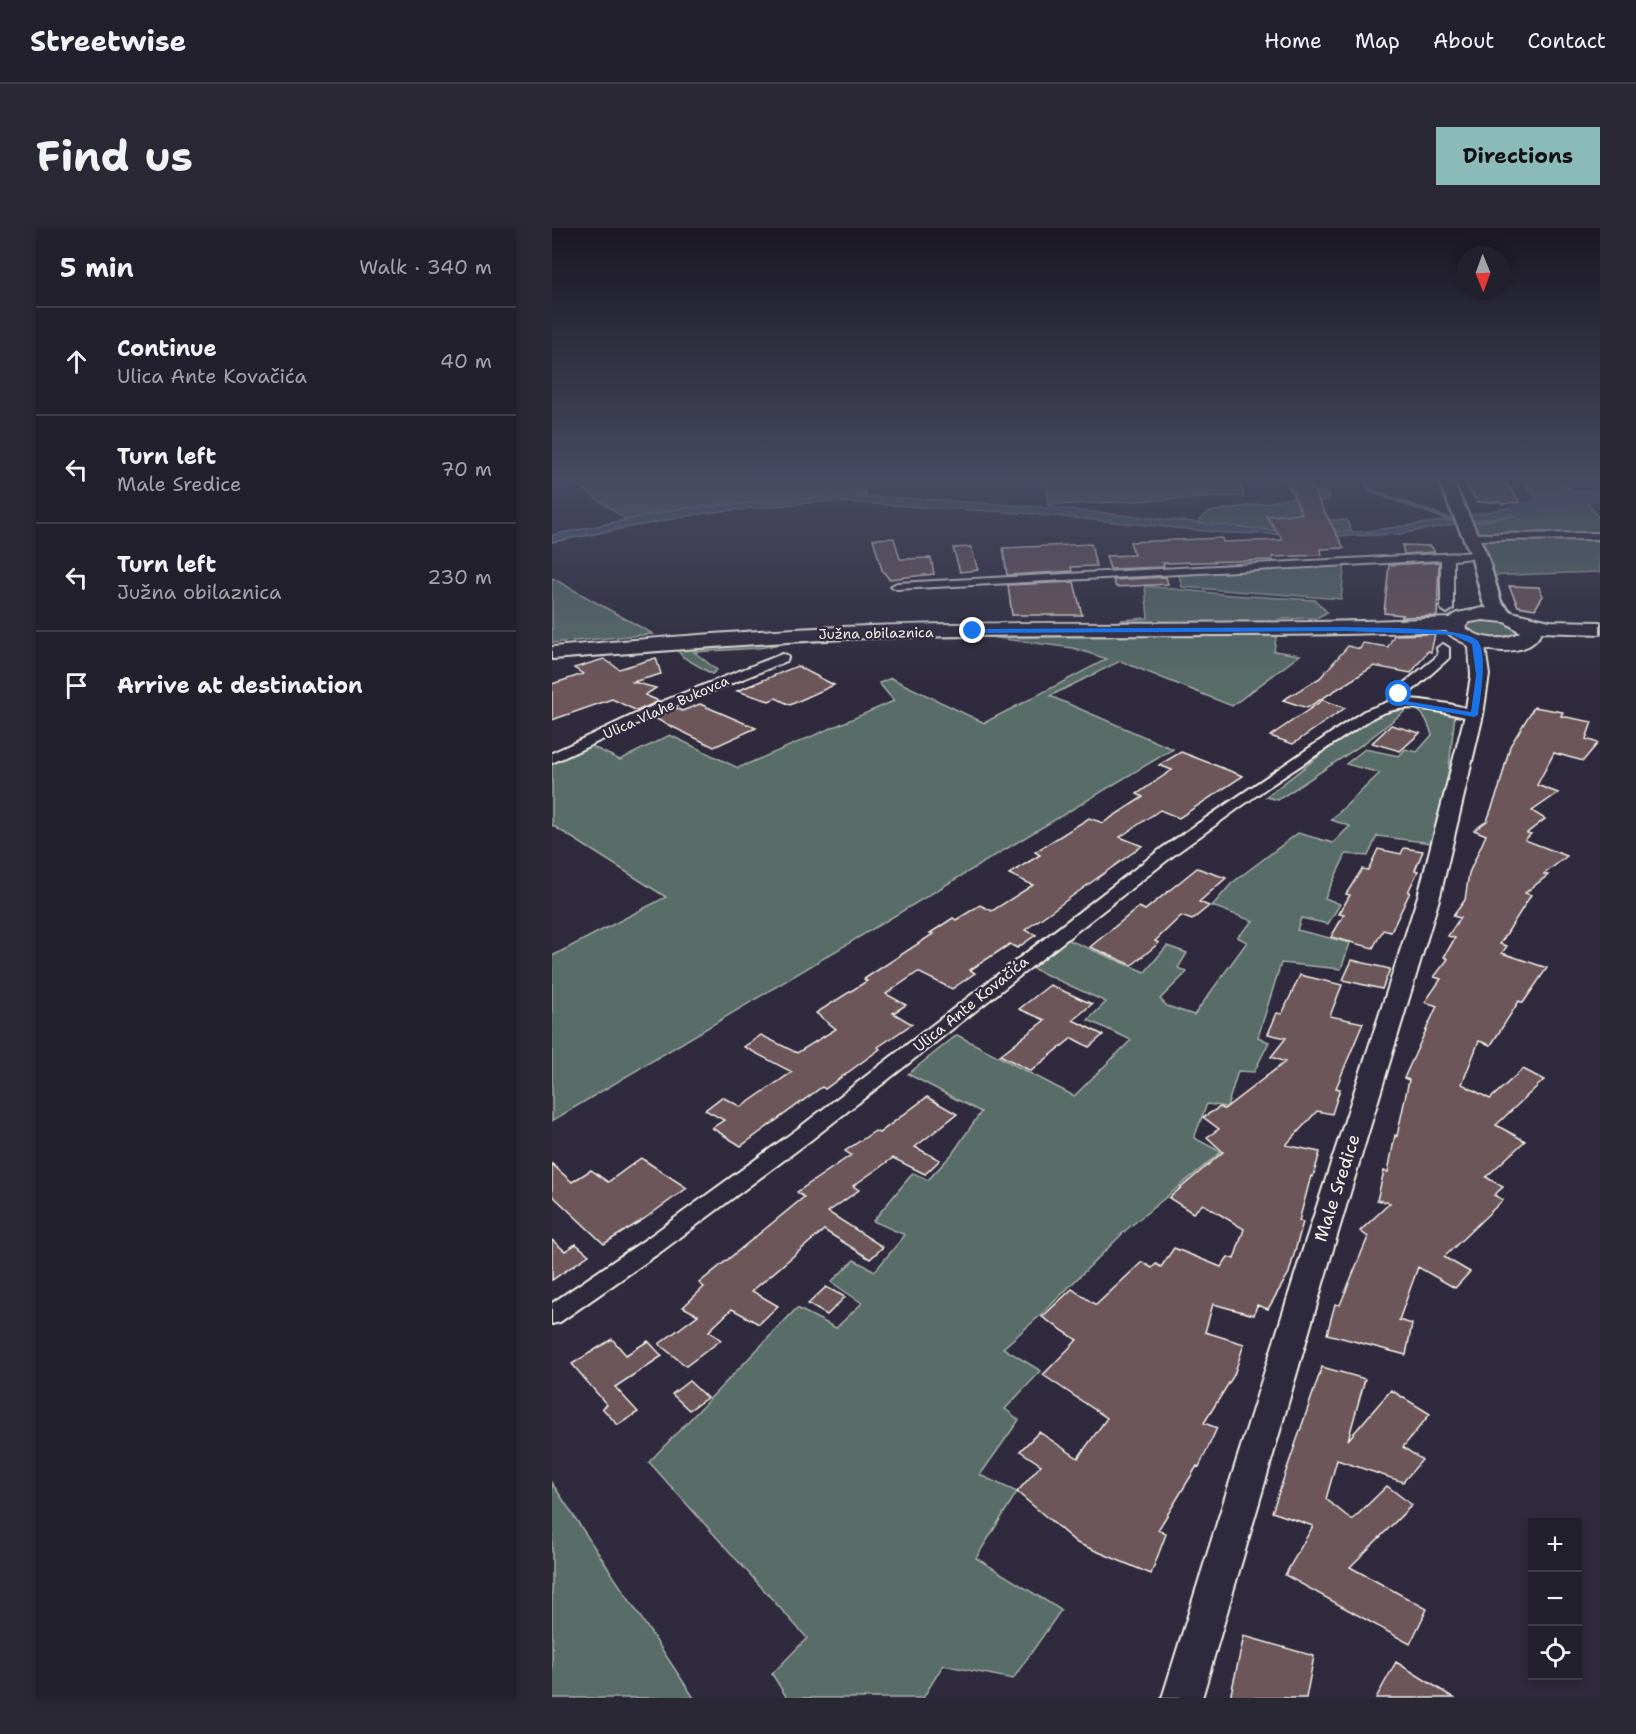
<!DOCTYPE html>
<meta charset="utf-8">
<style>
body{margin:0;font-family:"Shantell Sans",sans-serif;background:#2b2836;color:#f1f3f6}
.controls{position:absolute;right:18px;bottom:18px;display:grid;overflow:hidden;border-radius:0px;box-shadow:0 3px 9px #0003}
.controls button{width:54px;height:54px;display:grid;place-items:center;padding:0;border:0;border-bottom:2px solid #403e4a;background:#23202e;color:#f1f3f6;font:30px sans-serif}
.compass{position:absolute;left:904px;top:18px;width:54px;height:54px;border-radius:50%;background:#23202e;box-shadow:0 3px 9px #0003;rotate:179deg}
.stop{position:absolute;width:18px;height:18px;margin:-14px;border:4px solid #1a73e8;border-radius:50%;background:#fff}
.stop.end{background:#1a73e8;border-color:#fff;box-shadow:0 2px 6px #0008}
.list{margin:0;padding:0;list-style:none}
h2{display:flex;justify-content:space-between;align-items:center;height:78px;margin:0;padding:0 24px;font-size:26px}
h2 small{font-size:20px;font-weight:400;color:#a3a3aa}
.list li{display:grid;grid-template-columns:39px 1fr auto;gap:18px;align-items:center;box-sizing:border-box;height:108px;padding:0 24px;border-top:2px solid #403e4a}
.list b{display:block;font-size:22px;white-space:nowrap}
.list p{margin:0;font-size:20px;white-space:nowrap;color:#a3a3aa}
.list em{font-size:20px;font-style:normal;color:#a3a3aa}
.icon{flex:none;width:33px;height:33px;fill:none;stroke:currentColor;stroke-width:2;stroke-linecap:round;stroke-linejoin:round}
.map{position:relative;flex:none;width:1048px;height:1470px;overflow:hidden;border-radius:0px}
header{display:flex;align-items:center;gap:36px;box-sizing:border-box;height:84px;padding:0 30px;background:#23202e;border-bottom:2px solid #403e4a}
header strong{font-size:28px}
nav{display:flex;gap:33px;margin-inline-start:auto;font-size:21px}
.intro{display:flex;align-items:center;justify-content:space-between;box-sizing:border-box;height:144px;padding:0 36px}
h1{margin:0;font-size:42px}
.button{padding:15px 27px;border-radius:0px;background:#8bbbb9;color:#111;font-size:21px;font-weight:700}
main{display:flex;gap:36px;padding:0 36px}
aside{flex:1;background:#23202e;border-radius:0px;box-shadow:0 3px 9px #0003}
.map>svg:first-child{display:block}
.green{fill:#586d67;stroke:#a6afa8;stroke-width:1.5}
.water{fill:#4e627a;stroke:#909ba6;stroke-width:1.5}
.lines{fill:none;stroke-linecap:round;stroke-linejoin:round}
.stream{stroke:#909ba6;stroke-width:4}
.river{fill:#4e627a;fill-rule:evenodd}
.building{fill:#6c565a;stroke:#f4f1e8;stroke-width:1.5}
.minor-casing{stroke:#f4f1e8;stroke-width:4}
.tertiary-casing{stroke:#f4f1e8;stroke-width:4}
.secondary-casing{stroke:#f4f1e8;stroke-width:5}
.primary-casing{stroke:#f4f1e8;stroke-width:4}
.minor{fill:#2f2a3d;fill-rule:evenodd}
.tertiary{fill:#2f2a3d;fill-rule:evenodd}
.secondary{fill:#2f2a3d;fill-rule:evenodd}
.primary{fill:#2f2a3d;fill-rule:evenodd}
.route{fill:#1a73e8}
.labels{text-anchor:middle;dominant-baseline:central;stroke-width:4.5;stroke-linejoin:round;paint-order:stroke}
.far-street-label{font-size:14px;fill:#f4f1e8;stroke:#2f2a3d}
.street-label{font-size:15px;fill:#f4f1e8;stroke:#2f2a3d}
.near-street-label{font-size:18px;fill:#f4f1e8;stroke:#2f2a3d}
</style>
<header>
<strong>Streetwise</strong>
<nav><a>Home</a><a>Map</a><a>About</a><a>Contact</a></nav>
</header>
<div class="intro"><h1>Find us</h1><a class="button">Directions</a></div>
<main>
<aside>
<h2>5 min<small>Walk · 340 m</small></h2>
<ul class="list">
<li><svg class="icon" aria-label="ahead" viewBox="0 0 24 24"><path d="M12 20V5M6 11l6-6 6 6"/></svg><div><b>Continue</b><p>Ulica Ante Kovačića</p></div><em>40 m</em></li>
<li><svg class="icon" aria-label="left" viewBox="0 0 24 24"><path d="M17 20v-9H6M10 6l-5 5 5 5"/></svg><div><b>Turn left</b><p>Male Sredice</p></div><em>70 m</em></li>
<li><svg class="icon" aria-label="left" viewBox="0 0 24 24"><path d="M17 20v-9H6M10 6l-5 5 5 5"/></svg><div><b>Turn left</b><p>Južna obilaznica</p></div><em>230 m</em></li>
<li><svg class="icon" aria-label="arrive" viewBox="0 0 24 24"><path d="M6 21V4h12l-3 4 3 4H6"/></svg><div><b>Arrive at destination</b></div></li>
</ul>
</aside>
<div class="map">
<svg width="1048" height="1470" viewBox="0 0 1048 1470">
<rect width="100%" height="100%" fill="#2f2a3d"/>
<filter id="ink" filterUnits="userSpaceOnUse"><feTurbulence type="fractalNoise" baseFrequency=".0167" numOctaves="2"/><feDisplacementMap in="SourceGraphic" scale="12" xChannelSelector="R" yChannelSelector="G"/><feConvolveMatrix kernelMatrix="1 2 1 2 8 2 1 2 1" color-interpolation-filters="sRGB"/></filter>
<g filter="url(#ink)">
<path class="green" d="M 16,250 L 312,250 L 314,272 L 293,271 L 141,284 L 80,296 Z
M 494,250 L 686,250 L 692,268 L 496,277 Z
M 969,250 L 997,250 L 1032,268 L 987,274 Z
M 769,263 L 778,266 L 776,272 L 753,277 L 760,292 L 795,292 L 801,307 L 725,306 L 641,298 L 657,284 L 714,275 Z
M 1036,275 L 1048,292 L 1048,308 L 1044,309 L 1048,317 L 1048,344 L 932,348 L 913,296 Z
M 793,334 L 789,371 L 630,359 L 626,343 Z
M 0,350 L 101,406 L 0,415 Z
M 593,358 L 679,367 L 763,372 L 775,384 L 765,390 L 727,391 L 722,423 L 748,427 L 680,478 L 568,433 L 498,468 L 621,521 L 0,893 L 0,728 L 114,669 L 0,597 L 0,531 L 33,515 L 68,532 L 118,507 L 186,540 L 342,473 L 327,455 L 339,450 L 432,495 L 555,431 L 521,420 L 438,409 L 614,406 L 576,402 L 570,392 L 596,390 Z
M 931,391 L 956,393 L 969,403 L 968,406 C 951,411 930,415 915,401 L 918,394 Z
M 212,414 L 230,414 L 230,416 L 207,420 L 142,424 L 165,442 L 160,446 L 131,429 L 124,421 Z
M 847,476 L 903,486 L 895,557 L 879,615 L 825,608 L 816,628 L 794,626 L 773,670 L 788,676 L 776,696 L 749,690 L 745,702 L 798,715 L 789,741 L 729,735 L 706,809 L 717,814 L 702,844 L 686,843 L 675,879 L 655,876 L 642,910 L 669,924 L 574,1002 L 491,1085 L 451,1120 L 489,1143 L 453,1181 L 467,1192 L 428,1247 L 465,1264 L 424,1330 L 509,1382 L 461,1451 L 391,1437 L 371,1470 L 235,1470 L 220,1446 L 255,1410 L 97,1234 L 245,1080 L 284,1100 L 310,1075 L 279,1054 L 302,1032 L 323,1043 L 353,1007 L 321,993 L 361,945 L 376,952 L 400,926 L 429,884 L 356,846 L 405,807 L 522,868 L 579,812 L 536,792 L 554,774 L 471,736 L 505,707 L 593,744 L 615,718 L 635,725 L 626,740 L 635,744 L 608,771 L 615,778 L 642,787 L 695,714 L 685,709 L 701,693 L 660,678 L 680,655 L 746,605 L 781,615 L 798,598 L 779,592 L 828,545 L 794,536 L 813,521 L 847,528 L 853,521 L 865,524 L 880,507 C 876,495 872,481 857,480 L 811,516 L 726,572 L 714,569 L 821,486 Z
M 0,1255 L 142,1470 L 0,1470 Z"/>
<path class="water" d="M 1016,268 L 1027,274 L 847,306 L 795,308 L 674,305 L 470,285 L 273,273 L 152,285 L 0,314 L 0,307 L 132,280 L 285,269 L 357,270 L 501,280 L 718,302 L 809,304 L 889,293 Z"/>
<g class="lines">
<path class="stream" d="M 814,250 L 817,262 L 902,293"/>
<path class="river" d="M 1048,259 L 1048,273 L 970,288 L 962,286 L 959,281 L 962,276 L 970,274 Z"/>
</g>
<path class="building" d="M 912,250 L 950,250 L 968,274 L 951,276 L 948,274 L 926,274 L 911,253 L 914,253 Z
M 734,251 L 755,251 L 792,320 L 769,321 L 770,327 L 720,329 L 721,332 L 611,335 L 612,339 L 558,341 L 554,328 L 582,327 L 578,314 L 670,310 L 671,314 L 731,312 L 714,288 L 750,286 Z
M 342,310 L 348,331 L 379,330 L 382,346 L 337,351 L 330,342 L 321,311 Z
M 539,316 L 544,338 L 519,339 L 520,343 L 455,347 L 451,320 Z
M 850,317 L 879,318 L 883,324 L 852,326 Z
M 419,319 L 426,342 L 408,344 L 401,320 Z
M 887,334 L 885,388 L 850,389 L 851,387 L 832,385 L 837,337 Z
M 614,349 L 616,356 L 564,359 L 561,352 Z
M 522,354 L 530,387 L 460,387 L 456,357 Z
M 957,358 L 987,359 L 991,368 L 983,381 L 966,378 Z
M 883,406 L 879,424 L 876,423 L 859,445 L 822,438 L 755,480 L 731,472 L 768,450 L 796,418 L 808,421 L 811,415 L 836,419 L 842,407 Z
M 104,430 L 109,446 L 81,454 L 104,460 L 93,467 L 107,473 L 85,483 L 60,471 L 0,492 L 0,456 L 31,446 L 22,440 L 52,431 L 67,441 Z
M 245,438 L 282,457 L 238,477 L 224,470 L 217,473 L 185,463 Z
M 771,472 L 793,480 L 741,516 L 718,508 Z
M 148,476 L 204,500 L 162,519 L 102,490 L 124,480 L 130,483 Z
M 982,479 L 1011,484 L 1009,488 L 1040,494 L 1034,511 L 1046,515 L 1031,533 L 1002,525 L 985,557 L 1006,565 L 980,583 L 993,591 L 975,605 L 979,606 L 973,612 L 1015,628 L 992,646 L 996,647 L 973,665 L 979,667 L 948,716 L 955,718 L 950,725 L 995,740 L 971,775 L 967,773 L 939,817 L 927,813 L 910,856 L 938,871 L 971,841 L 992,852 L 944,897 L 973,913 L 934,949 L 951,959 L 942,967 L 951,972 L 892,1029 L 918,1044 L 903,1060 L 866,1039 L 847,1092 L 860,1096 L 854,1127 L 775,1106 L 783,1076 L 788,1077 L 816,1009 L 808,1003 L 838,975 L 825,972 L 832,943 L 836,944 L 843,907 L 845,908 L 857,852 L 852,850 L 885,778 L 873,774 L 889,751 L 882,749 L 896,731 L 892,729 L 903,710 L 896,708 L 908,690 L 901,688 L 913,672 L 917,645 L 934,607 L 922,602 L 935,593 L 947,560 L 958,518 Z
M 839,497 L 868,505 L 848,523 L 820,515 Z
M 629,524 L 691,548 L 627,590 L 608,582 L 568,609 L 590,618 L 473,702 L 484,707 L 465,720 L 458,716 L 418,742 L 423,745 L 400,761 L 366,744 L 334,766 L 354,777 L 341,785 L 360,796 L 326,819 L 328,821 L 273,861 L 270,859 L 189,918 L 160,900 L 172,892 L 153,882 L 170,869 L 189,879 L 240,844 L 192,819 L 209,807 L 245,825 L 284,801 L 264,785 L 315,753 L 312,751 L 381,706 L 378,705 L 401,690 L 404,692 L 428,677 L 440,683 L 481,657 L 457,646 L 488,627 L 483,624 L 537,590 L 551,595 L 591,569 L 585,566 L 620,542 L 607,537 Z
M 852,620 L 871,623 L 863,642 L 866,643 L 856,664 L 858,664 L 839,704 L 831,702 L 821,720 L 779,709 L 792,687 L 787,686 L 798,667 L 794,666 L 810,641 L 816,642 L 826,621 L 849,626 Z
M 645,640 L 674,650 L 647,674 L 657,678 L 640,692 L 629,688 L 603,713 L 607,715 L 580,737 L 538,719 L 587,679 L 593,682 Z
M 800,732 L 838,741 L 830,761 L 791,752 Z
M 748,747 L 790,757 L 778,788 L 811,795 L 784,860 L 788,861 L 780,886 L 765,883 L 734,917 L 768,924 L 761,949 L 759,948 L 747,993 L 751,994 L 737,1045 L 716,1081 L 705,1077 L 702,1087 L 661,1076 L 653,1104 L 692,1116 L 682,1147 L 652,1195 L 665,1200 L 647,1239 L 645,1238 L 606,1302 L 614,1306 L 599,1346 L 525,1315 L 465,1264 L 489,1237 L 468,1223 L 487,1204 L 526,1230 L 555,1190 L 491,1147 L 525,1112 L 490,1089 L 520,1061 L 544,1077 L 590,1034 L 600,1040 L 604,1036 L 609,1039 L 622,1020 L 669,1039 L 676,1029 L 682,1031 L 692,1001 L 651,976 L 641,985 L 617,970 L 671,924 L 655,909 L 667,901 L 651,889 L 668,879 L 672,881 L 733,834 L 719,829 L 734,810 L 716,806 L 725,785 L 730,786 Z
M 498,757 L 540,776 L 521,792 L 551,807 L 537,819 L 520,810 L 479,843 L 448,827 L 493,792 L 467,781 Z
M 375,869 L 405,886 L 363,919 L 388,932 L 373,946 L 341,930 L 301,958 L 307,962 L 276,984 L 331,1019 L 318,1031 L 272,1002 L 200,1063 L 226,1078 L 207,1096 L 180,1081 L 157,1103 L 169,1112 L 134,1138 L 107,1116 L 146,1087 L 131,1079 L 152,1059 L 147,1055 L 252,969 L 245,964 L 299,927 L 293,923 L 323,903 L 327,905 Z
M 89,930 L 135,960 L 92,991 L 52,1016 L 0,967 L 0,936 L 20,954 L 39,942 L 56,954 Z
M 0,1012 L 13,1023 L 24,1016 L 37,1027 L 0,1052 Z
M 274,1059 L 293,1069 L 275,1087 L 256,1076 Z
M 60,1111 L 74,1127 L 96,1113 L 110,1128 L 63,1159 L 86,1184 L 66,1197 L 50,1180 L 55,1177 L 20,1136 Z
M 770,1139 L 813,1151 L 796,1212 L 839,1162 L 878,1186 L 851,1219 L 870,1232 L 851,1254 L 785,1232 L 774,1271 L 800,1292 L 835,1258 L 860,1277 L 798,1339 L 875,1381 L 858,1416 L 733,1347 L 761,1298 L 720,1284 Z
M 137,1153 L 155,1170 L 137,1182 L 120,1166 Z
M 692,1408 L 762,1428 L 754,1470 L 678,1470 Z
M 844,1434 L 902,1470 L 824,1470 Z"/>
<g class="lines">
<defs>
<path id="minor" d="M 1048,305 L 1048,311 L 919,312 L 914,309 L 919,306 Z
M 927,324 L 931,325 L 931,329 L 901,332 L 901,381 L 895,385 L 889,381 L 889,332 L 345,361 L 339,358 L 345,355 Z
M 891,416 L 897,420 L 897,430 L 851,471 C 867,471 918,477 929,487 L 927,490 L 922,491 C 888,484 855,472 822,489 L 716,559 L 622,627 L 259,912 L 110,1023 L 8,1094 L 0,1096 L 0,1075 L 94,1011 L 244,902 L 610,620 L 791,497 L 812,483 L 836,474 L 848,458 L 882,431 L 886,427 L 885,420 Z
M 230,426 L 235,427 L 236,430 L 235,433 L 119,480 L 0,535 L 0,525 L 109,474 Z"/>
<path id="tertiary" d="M 918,406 L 924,407 L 933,419 L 937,447 L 931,487 L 888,668 L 782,1018 L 650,1470 L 610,1470 L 752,1018 L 866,668 L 913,487 L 919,447 L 917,420 L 910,411 Z"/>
<path id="secondary" d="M 885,250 L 899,250 L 935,327 L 949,374 L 963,388 L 960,392 L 954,393 L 940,388 L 931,374 L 919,327 Z"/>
<path id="primary" d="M 931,380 L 951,382 L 998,393 L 1048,394 L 1048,406 L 989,404 C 978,435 912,423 894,403 C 702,411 510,404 317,410 C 211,414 106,423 0,431 L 0,419 C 106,410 211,401 317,398 C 511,391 704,399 898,390 L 905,385 ZM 931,392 L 953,394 L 968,404 C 952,414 927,412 913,399 L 918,394 Z"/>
</defs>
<use href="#minor" class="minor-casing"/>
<use href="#tertiary" class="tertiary-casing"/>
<use href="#secondary" class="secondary-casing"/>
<use href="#primary" class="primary-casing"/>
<use href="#minor" class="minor"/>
<use href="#tertiary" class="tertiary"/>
<use href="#secondary" class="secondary"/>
<use href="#primary" class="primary"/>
</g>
</g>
<linearGradient id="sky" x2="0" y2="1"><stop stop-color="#1a1722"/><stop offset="0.55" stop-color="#474a62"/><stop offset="1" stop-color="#474a62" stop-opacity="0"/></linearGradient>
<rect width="1048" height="456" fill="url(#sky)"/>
<path class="route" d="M 793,399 C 815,400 915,398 926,413 C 936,428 928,470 926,487 L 922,489 L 839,474 L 847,464 L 851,466 L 848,472 L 919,484 L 924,447 L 920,416 L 901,407 L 793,403 L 421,405 L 418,403 L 421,401 Z"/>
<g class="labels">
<g class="far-street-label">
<text transform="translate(324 405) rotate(-1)">Južna obilaznica</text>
<text transform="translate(114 479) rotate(-24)">Ulica Vlahe Bukovca</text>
</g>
<g class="street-label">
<text transform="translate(419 776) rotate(-39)">Ulica Ante Kovačića</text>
</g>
<g class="near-street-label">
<text transform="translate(785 960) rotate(-72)">Male Sredice</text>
</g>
</g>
</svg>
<div class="controls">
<button>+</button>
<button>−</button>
<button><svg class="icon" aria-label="locate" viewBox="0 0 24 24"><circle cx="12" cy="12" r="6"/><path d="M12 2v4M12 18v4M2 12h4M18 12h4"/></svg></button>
</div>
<svg class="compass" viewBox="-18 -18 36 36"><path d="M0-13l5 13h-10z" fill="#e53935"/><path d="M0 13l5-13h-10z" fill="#a3a3aa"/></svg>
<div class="stop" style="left:847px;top:466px"></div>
<div class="stop end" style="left:421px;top:403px"></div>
</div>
</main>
